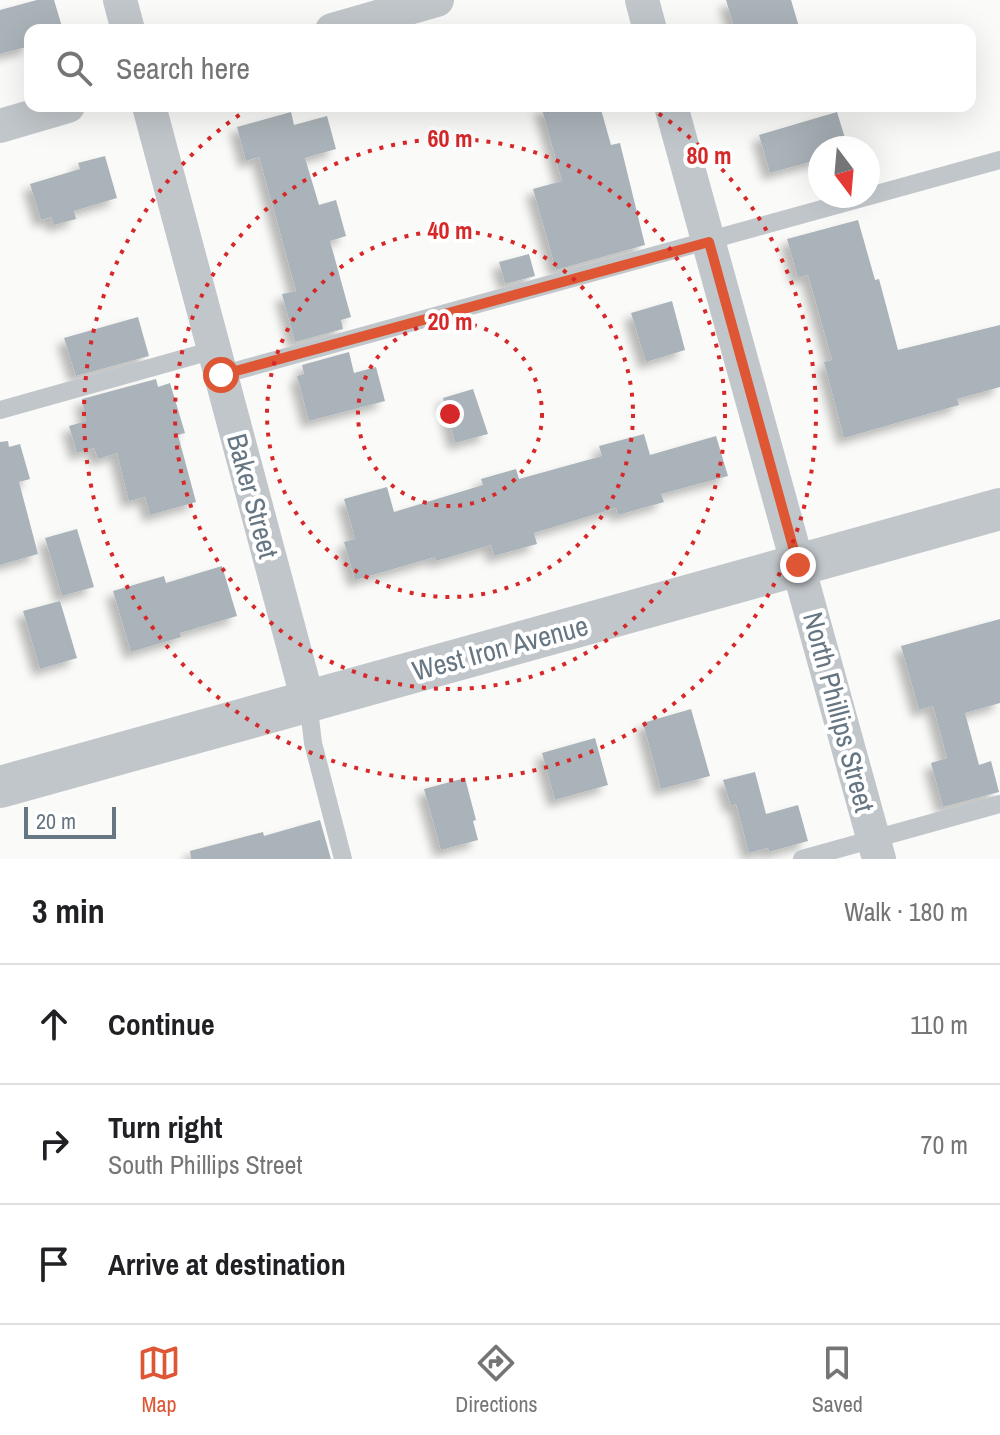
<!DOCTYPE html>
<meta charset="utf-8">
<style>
body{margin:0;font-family:"Archivo Narrow",sans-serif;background:#f6f6f6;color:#202124}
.compass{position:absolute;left:808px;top:136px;width:72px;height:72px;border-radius:50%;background:#fff;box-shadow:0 8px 32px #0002;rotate:164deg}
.scale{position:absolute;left:24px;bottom:20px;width:92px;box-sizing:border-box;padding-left:8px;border:4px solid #667682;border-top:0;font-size:22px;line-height:28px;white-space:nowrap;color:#667682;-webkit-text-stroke:6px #fff;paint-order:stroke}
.stop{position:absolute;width:24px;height:24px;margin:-18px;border:6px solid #de5633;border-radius:50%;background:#fff}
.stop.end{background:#de5633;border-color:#fff;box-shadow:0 2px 8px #0008}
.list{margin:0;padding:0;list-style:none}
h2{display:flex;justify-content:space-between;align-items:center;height:104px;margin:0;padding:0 32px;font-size:34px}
h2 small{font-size:26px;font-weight:400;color:#757577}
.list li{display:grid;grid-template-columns:52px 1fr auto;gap:24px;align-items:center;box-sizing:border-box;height:120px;padding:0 32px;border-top:2px solid #e0e0e0}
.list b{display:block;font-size:30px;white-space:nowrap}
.list p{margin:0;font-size:26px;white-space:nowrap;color:#757577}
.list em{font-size:26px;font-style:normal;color:#757577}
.icon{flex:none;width:44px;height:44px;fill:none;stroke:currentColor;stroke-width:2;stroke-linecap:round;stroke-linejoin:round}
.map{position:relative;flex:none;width:1000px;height:859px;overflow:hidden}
.search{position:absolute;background:#fff;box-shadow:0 8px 32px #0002;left:24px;right:24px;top:24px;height:88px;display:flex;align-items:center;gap:20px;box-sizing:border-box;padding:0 28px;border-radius:16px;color:#757577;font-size:30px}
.sheet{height:464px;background:#fff}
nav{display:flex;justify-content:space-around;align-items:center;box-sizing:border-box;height:112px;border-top:2px solid #e0e0e0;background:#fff;font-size:22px;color:#757577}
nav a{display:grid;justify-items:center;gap:4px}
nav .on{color:#de5633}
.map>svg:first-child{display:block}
.building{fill:#aab3b9;filter:url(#shadow)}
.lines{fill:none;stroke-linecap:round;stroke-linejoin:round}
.service{stroke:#c1c6ca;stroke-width:18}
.minor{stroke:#c1c6ca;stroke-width:34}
.tertiary{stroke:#c1c6ca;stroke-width:42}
.route{stroke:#de5633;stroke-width:10}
.ring{fill:none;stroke:#d62828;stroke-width:4;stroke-dasharray:4 8}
.labels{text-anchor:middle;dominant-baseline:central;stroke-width:8;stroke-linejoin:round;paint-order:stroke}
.street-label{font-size:28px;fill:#667682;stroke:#fff}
.centre{fill:#d62828;stroke:#fff;stroke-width:4}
.ring-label{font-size:24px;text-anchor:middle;font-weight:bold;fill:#d62828;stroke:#fff;stroke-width:8;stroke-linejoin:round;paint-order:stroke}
</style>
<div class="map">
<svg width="1000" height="859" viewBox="0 0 1000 859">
<defs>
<filter id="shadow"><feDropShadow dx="-7" dy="7" stdDeviation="4" flood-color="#0004"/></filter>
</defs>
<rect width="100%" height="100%" fill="#fafaf8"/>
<path class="building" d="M 37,0 L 54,0 L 63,30 L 30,30 L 30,46 L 0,54 L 0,10 Z
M 726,0 L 791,0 L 800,30 L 735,30 Z
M 541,106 L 600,106 L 611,145 L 620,143 L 645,245 L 556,270 L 533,189 L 562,181 Z
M 291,112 L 294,125 L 327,116 L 336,149 L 305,158 L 319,205 L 336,200 L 346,236 L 330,241 L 351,317 L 341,320 L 343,329 L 295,342 L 282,294 L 296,291 L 275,214 L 259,157 L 246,161 L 237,127 Z
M 837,112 L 848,148 L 820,148 L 820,159 L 770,173 L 759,135 Z
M 105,156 L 117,198 L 74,211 L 76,219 L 54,225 L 51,217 L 41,220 L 30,184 L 80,169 L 78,163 Z
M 858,220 L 875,280 L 879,279 L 898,350 L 1000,325 L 1000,387 L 957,399 L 959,405 L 844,438 L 824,362 L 832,360 L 808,275 L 798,278 L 787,239 Z
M 529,254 L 535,276 L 505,284 L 499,262 Z
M 672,301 L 685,350 L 646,362 L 631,313 Z
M 138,317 L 149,356 L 76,376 L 64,338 Z
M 349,352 L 354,373 L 376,367 L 385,401 L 309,421 L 297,376 L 304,374 L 302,365 Z
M 156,379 L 158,387 L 170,383 L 185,433 L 178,435 L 196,502 L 150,515 L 145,497 L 129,501 L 117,453 L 98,459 L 94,448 L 77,453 L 69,426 L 86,421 L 82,399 Z
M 473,389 L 488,434 L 455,443 L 443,398 Z
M 644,434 L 650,455 L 716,436 L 728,476 L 661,494 L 664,502 L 618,515 L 616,508 L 534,533 L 537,544 L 494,556 L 491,545 L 436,561 L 435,557 L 355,580 L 344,542 L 355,539 L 344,499 L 387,487 L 394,512 L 483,485 L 481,479 L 516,469 L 519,479 L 602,456 L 599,446 Z
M 8,441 L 9,447 L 20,444 L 30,479 L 19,482 L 38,554 L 0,565 L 0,442 Z
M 77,529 L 94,587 L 62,596 L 45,538 Z
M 222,566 L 237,616 L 180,633 L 181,637 L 131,652 L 113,591 L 164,576 L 166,583 Z
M 60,601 L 77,658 L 40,669 L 23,611 Z
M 1000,619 L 1000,703 L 965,713 L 979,765 L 991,761 L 999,792 L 943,807 L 931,763 L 947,758 L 933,706 L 919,710 L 901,646 Z
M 691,709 L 710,776 L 661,789 L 643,723 Z
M 595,738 L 608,785 L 555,800 L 542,753 Z
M 755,772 L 766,814 L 798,805 L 808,841 L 769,852 L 768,848 L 749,853 L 736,804 L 731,806 L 723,780 Z
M 465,778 L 476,820 L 473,821 L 478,840 L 441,850 L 424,789 Z
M 320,820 L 331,859 L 191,859 L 190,851 L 263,832 L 264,836 Z"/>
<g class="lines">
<path class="service" d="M 221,375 L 1000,160
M 0,410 L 214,350
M 308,701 L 313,743 L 343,859
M 802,859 L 1000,804"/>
<path class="minor" d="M 120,0 L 128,30
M 642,0 L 650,30
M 332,30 L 437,0
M 149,106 L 308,701
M 671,106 L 879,859
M 0,126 L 68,106"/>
<path class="tertiary" d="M 0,787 L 1000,509"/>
</g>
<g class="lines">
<path class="route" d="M 221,375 L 709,242 L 798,565"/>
</g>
<g class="ring">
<circle cx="450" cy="414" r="92"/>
<circle cx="450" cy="414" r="183"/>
<circle cx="450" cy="414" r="275"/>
<path d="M649 107A366 366 0 1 1 251 107"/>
</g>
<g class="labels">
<g class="street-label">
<text transform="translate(253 496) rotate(75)">Baker Street</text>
<text transform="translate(500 648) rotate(-15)">West Iron Avenue</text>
<text transform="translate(839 712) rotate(75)">North Phillips Street</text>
</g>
</g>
<circle cx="450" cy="414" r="12" class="centre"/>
<g class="ring-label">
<text x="450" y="147">60 m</text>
<text x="709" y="164">80 m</text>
<text x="450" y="239">40 m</text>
<text x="450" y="330">20 m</text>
</g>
</svg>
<svg class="compass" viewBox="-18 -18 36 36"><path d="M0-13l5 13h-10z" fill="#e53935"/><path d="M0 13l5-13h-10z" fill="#757577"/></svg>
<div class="scale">20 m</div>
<div class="stop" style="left:221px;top:375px"></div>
<div class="stop end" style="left:798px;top:565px"></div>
<div class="search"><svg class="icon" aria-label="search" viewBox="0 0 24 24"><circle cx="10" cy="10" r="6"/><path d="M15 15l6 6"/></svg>Search here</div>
</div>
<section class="sheet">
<h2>3 min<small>Walk · 180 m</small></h2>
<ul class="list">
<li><svg class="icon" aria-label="ahead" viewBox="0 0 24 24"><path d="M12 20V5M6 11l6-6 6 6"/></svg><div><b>Continue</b></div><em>110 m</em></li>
<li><svg class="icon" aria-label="right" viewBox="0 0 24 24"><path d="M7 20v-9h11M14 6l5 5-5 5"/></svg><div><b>Turn right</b><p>South Phillips Street</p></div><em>70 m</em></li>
<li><svg class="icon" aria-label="arrive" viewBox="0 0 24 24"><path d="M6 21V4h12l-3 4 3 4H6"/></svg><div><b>Arrive at destination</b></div></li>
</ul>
</section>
<nav>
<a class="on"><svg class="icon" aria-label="map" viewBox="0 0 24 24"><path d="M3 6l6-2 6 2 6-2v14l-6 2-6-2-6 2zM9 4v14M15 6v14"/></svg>Map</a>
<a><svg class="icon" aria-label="directions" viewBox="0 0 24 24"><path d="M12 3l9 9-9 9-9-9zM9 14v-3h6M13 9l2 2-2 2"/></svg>Directions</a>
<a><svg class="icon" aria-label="saved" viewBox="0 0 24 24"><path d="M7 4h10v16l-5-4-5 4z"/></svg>Saved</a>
</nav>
